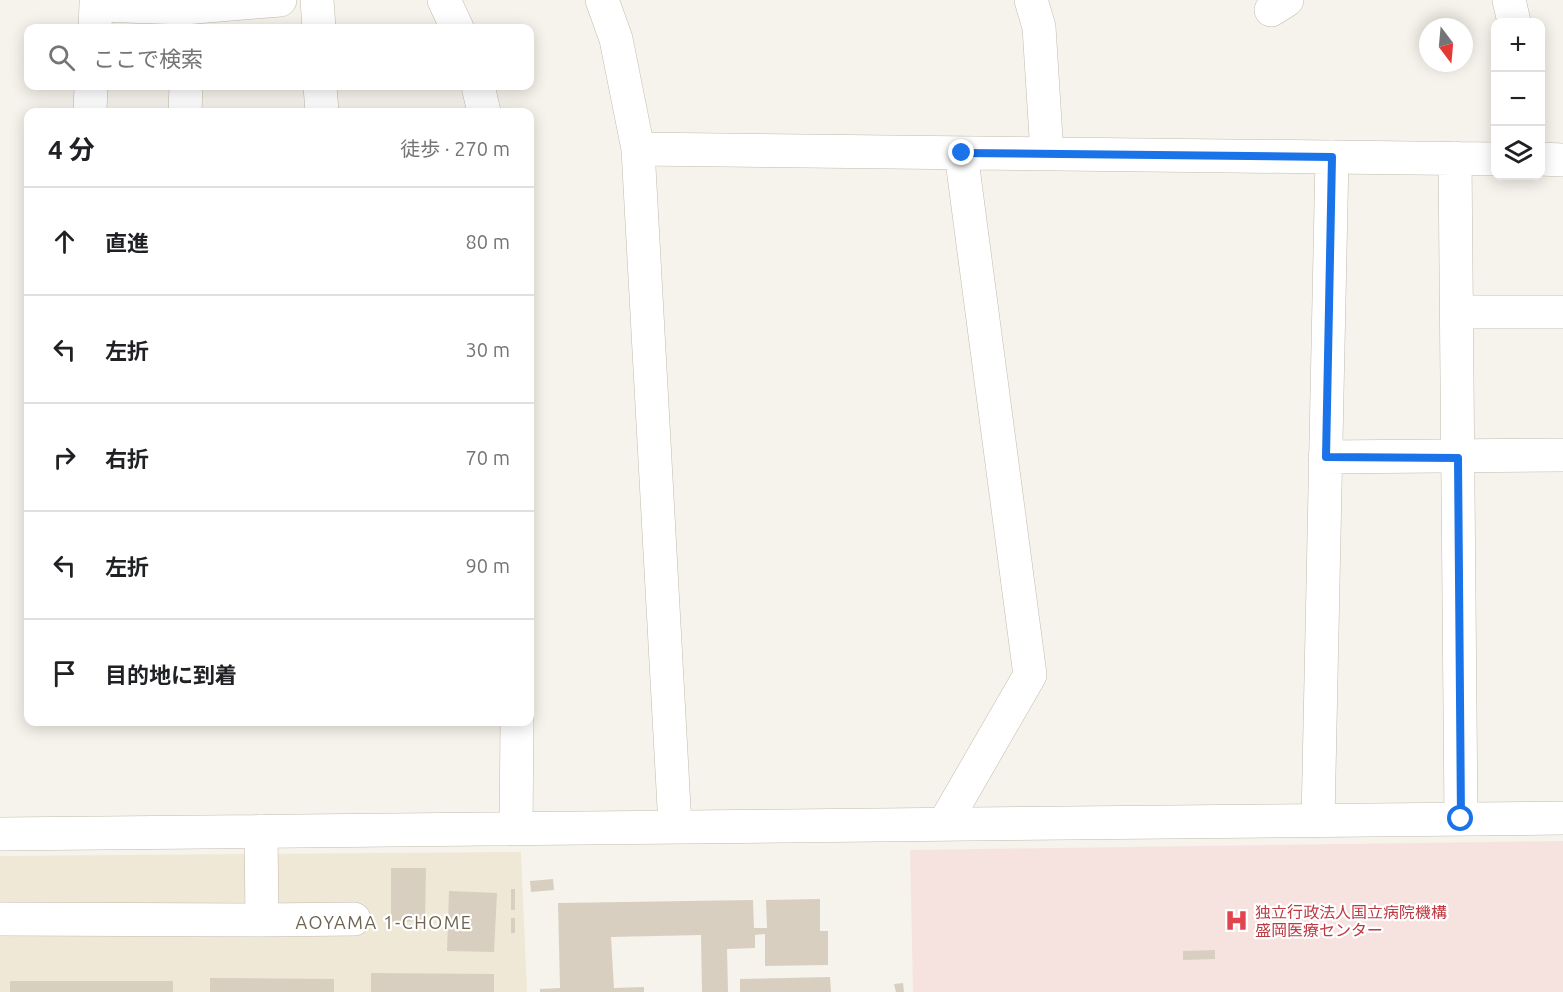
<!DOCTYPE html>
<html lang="ja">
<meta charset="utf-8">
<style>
body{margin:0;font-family:Ubuntu,"Noto Sans JP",sans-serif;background:#f6f6f6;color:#202124}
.controls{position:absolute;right:18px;top:18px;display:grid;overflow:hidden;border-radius:12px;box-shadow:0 3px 15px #0003}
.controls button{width:54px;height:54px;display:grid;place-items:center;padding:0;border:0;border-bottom:2px solid #e0e0e0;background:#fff;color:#202124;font:30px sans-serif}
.compass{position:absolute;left:1419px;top:18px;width:54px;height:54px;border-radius:50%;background:#fff;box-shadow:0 3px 15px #0003;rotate:164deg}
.stop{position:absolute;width:18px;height:18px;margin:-14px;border:4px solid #1a73e8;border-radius:50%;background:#fff}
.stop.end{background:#1a73e8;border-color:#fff;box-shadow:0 2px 6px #0008}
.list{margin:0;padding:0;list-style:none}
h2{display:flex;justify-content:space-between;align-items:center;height:78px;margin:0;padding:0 24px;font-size:26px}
h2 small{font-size:20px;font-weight:400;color:#757577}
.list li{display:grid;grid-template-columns:39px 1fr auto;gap:18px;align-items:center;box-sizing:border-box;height:108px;padding:0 24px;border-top:2px solid #e0e0e0}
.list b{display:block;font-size:22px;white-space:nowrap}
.list em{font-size:20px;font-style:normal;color:#757577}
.icon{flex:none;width:33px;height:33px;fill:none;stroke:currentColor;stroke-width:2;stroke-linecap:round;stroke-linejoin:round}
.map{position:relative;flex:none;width:1563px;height:992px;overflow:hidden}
.search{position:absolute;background:#fff;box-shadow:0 3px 15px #0003;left:24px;top:24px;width:510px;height:66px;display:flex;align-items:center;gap:15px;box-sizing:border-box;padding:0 21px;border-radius:12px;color:#757577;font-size:22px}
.panel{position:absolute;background:#fff;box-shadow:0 3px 15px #0003;left:24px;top:108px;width:510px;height:618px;border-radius:12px}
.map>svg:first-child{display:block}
.education{fill:#efe8d6}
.medical{fill:#f6e3e0}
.building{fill:#d8cfc1}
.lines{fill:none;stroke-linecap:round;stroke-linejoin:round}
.minor-casing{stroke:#c2bbae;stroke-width:34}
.minor{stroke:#fff;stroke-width:33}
.route{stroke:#1a73e8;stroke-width:8}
.labels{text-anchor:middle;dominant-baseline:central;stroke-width:4.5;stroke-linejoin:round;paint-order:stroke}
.health-label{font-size:16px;fill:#be3a42;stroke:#fff;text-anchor:start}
.neighbourhood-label{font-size:18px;letter-spacing:1.5px;fill:#6e6250;stroke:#fff}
</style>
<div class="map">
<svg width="1563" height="992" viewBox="0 0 1563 992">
<rect width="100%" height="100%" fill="#f6f3ec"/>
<path class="education" d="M 521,852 L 527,992 L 0,992 L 0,856 Z"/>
<path class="medical" d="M 1563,841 L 1563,992 L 913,992 L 910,850 Z"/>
<path class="building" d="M 391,868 L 426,868 L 425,921 L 391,922 Z
M 553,879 L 554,890 L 531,892 L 530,881 Z
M 511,889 L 515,889 L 515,910 L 511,910 Z
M 449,891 L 497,893 L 494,952 L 447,951 Z
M 820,899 L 820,931 L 828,931 L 828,965 L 765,966 L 765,934 L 755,935 L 755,948 L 727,949 L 728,992 L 702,992 L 701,935 L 611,937 L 614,988 L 644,987 L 644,992 L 540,992 L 540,989 L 560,988 L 558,903 L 753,900 L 754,928 L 767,928 L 766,900 Z
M 511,918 L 515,918 L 515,933 L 511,933 Z
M 1215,950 L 1215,959 L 1183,960 L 1183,951 Z
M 371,973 L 494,974 L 494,992 L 371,992 Z
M 830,977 L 831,992 L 740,992 L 740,979 Z
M 210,978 L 334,979 L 334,992 L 210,992 Z
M 10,981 L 173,981 L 173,992 L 10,992 Z
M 903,983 L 904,992 L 896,992 L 894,984 Z"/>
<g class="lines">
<defs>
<path id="minor" d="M 317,0 L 319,28
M 444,0 L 457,28
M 602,0 L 616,39 L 638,149 L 675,826
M 1031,0 L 1039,27 L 1047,154
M 1509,0 L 1514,22
M 1271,10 L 1287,0
M 95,28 L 96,5 L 184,8 L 280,0
M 320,86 L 322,112
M 478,86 L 484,112
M 90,112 L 91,86
M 185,112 L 186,86
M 638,149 L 1496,159
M 1455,158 L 1461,819
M 1540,159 L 1563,160
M 1457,312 L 1563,312
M 1325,457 L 1563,455
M 1318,821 L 1332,157
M 944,824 L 1030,675 L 961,153
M 516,829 L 517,722
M 261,831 L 262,920 L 354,919
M 0,834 L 1563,818
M 0,919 L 262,920"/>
</defs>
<use href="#minor" class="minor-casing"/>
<use href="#minor" class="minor"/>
</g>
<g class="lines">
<path class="route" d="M 962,153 L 1332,157 L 1326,457 L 1458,458 L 1461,819"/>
</g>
<defs>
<symbol id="hospital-bare" viewBox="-9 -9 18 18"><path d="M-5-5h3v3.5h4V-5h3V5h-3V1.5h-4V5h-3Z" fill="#e0444e" stroke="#fff" stroke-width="2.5" paint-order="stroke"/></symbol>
</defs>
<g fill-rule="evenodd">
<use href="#hospital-bare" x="1220" y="904" width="33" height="33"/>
</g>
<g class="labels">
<g class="health-label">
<text x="1255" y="912">独立行政法人国立病院機構<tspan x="1255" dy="18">盛岡医療センター</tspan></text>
</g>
<g class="neighbourhood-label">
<text x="384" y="922">AOYAMA 1-CHOME</text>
</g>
</g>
</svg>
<div class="controls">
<button>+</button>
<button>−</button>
<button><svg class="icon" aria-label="layers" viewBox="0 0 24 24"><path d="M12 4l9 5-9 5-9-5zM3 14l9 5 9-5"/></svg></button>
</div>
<svg class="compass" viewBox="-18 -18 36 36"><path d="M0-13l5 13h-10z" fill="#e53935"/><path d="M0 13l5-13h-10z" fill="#757577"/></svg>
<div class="stop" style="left:1461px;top:819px"></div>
<div class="stop end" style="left:962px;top:153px"></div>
<div class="search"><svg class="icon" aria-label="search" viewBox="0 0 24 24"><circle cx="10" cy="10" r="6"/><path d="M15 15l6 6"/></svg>ここで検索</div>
<section class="panel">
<h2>4 分<small>徒歩 · 270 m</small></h2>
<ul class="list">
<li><svg class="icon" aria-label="ahead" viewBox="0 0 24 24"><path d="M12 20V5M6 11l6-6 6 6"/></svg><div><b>直進</b></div><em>80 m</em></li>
<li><svg class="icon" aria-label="left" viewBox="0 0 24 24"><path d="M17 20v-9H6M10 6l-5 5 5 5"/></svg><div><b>左折</b></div><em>30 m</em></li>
<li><svg class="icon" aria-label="right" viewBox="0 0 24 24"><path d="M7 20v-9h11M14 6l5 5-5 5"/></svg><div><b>右折</b></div><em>70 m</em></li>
<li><svg class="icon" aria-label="left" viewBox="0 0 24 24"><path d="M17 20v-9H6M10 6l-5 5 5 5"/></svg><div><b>左折</b></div><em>90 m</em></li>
<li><svg class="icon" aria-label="arrive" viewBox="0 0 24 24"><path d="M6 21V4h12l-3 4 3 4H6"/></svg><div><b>目的地に到着</b></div></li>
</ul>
</section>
</div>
